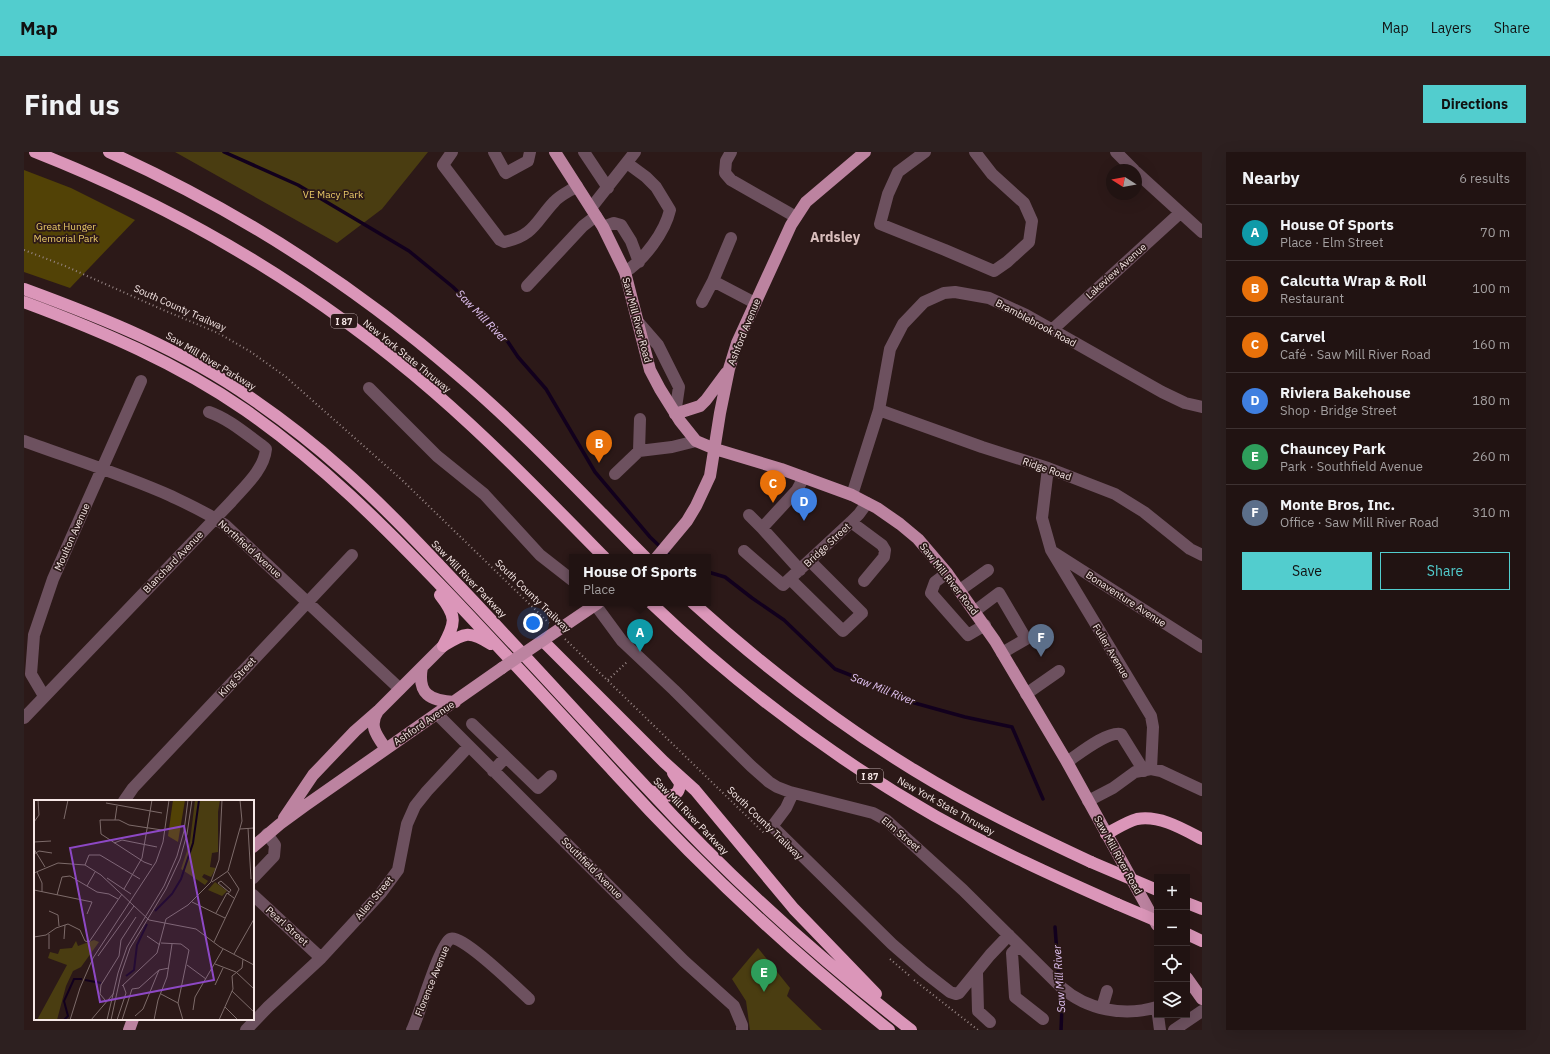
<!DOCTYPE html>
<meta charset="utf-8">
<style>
body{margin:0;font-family:"IBM Plex Sans",sans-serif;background:#2d2020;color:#f1f3f6}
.controls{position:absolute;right:12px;bottom:12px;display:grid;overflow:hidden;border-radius:0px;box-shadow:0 4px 16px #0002}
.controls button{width:36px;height:36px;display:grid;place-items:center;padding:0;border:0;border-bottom:1px solid #3e3232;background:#211312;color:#f1f3f6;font:20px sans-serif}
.compass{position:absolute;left:1082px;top:12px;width:36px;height:36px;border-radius:50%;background:#211312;box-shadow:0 4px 16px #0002;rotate:281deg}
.you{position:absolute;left:509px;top:471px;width:14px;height:14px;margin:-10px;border:3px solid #fff;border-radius:50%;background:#1a73e8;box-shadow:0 0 0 6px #1a73e833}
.badge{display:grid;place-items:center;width:26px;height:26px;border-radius:50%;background:#52cdce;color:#fff;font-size:13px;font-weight:700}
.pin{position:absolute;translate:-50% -33px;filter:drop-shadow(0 1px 2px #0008)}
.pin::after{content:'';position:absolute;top:21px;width:14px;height:12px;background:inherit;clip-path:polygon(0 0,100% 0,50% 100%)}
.popup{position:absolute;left:545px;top:402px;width:142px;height:52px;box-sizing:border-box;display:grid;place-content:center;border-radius:0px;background:#211312;filter:drop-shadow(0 1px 3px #0005);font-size:13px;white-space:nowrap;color:#a29e9f}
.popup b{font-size:15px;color:#f1f3f6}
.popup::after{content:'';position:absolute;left:50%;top:100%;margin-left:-8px;border:8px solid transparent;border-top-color:#211312}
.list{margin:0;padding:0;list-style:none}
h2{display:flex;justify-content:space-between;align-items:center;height:52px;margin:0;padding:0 16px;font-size:17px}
h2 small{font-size:13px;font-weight:400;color:#a29e9f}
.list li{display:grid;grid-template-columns:26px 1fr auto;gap:12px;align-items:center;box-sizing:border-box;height:56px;padding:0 16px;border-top:1px solid #3e3232}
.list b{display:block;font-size:15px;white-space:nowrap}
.list p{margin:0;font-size:13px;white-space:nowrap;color:#a29e9f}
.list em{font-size:13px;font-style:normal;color:#a29e9f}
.actions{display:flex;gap:8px;padding:12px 16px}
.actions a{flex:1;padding:9px 0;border:1px solid #52cdce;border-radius:0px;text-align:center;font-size:14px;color:#52cdce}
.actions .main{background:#52cdce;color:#111}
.icon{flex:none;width:22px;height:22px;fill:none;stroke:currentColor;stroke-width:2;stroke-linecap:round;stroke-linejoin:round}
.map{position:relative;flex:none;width:1178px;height:878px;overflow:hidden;border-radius:0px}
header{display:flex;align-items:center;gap:24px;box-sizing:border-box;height:56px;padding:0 20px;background:#52cdce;color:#111}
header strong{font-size:19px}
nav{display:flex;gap:22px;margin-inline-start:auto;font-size:14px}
.intro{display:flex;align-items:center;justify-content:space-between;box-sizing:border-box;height:96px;padding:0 24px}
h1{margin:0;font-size:28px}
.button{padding:10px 18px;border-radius:0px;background:#52cdce;color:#111;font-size:14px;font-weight:700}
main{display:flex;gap:24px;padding:0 24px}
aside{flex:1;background:#211312;border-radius:0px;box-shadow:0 4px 16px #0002}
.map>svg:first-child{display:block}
.green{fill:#4a3d11}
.forest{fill:#524206}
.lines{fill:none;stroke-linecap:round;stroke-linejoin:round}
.stream{stroke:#12001d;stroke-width:3.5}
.path{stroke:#988786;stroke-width:2;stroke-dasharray:1 3;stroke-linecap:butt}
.minor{stroke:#6d515f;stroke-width:12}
.major{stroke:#bc83a0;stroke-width:12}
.highway{stroke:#db96b9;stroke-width:12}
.major-bridge{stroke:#bc83a0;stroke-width:12}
.highway-bridge{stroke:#db96b9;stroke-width:12}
.labels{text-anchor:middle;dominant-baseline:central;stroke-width:3.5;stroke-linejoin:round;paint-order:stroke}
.shield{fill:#2c1918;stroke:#b9a9a8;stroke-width:1}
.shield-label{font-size:9px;font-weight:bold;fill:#f6e7e6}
.park-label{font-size:10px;fill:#ebcb68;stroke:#2c1918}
.street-label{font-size:10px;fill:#f6e7e6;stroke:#2c1918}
.water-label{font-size:11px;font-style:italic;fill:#e2c3f4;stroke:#2c1918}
.district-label{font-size:14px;font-weight:bold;fill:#d9bebc;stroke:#2c1918}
.inset-river{fill:none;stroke:#12001d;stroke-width:2}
.inset-road{fill:none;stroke:#7d6b6a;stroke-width:1}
.view{fill:#8d48c5;fill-opacity:0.15;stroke:#8d48c5;stroke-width:2}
.inset-edge{fill:none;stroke:#f6e7e6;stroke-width:2}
</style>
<header>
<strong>Map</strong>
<nav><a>Map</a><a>Layers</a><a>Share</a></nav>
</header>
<div class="intro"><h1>Find us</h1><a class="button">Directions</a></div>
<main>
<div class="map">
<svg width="1178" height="878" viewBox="0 0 1178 878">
<rect width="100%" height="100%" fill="#2c1918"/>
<path class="green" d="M 151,0 L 404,0 L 358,57 L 313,91 Z
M 734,796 L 766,836 L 763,844 L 798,878 L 726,878 L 722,849 L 708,827 Z"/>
<path class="forest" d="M 0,18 L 47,36 L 111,68 L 46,136 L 0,120 Z"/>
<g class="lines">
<path class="stream" d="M 200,0 L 274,33 L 385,99 L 429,135 L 482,187 L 494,205 L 522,237 L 571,320 L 626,385 L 647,405
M 684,420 L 701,425 L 728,446 L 760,468 L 811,517 L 849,532 L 887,550 L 941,565 L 988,575 L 1019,647
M 1031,775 L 1035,828
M 1036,838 L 1038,853 L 1037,878"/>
<path class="path" d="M 0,98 L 41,114 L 137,157 L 194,181 L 227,200 L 262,225 L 378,328 L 525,471
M 541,487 L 740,681
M 584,528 L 603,510
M 866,807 L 887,825
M 890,828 L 954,878"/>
<path class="minor" d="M 428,0 L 419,13 L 476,88 L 480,90 C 510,84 512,69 530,50 C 536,43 546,39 553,34
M 470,0 L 481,20 L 482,21 L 504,9 L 506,0
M 560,0 L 584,36
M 707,0 L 702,9 L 701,21 L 707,28 L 772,65
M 901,0 L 874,20 L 864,42 L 856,72 L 921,98 L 970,119 L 983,110 L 1005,90 L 1008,69 L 1000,51 L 968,22 L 951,0
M 1092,0 L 1110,18
M 1112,20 L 1178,80
M 567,56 L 611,0
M 579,75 L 590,71 L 597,73 L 607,89 L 615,110
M 707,86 L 689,129 L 731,151
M 601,120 C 620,108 641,80 646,58 L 632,35 L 622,25 L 603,11
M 503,134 L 559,74 L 572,64
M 678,150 L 689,129
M 614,170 L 634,193 L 655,235 L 651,262
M 1028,178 L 1156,61
M 345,236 L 413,304 L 460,342 L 516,403 L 548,428
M 855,258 L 958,295 L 1024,316 L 1091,342 L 1120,360 L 1166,397 L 1178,403
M 0,289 C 49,307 100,323 147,344 C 166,353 184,361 201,373 L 376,537
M 615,299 L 648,295 L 672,289
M 1024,316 L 1018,366 L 1027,398 L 1127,564 L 1129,575 L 1127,617
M 591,322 L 615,299 L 616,267
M 828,343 L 855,258 L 866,197 L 879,172 L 900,150 L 920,141 L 931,140 L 965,146 L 1002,163 L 1138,240 L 1161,251 L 1178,255
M 725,363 L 738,376
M 827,370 L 858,393 L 861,398 L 860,405 L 840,429
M 720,399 L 759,433 L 827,370 L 835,362 L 843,351
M 1029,400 L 1178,495
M 776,418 L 738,376 L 773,338 L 780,325
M 923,421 L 911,430 L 907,441 L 944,483 L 961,473
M 766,427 L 819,479 L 838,461 L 786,409
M 936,438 L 964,418
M 570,451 L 598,489 L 650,538 L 727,614 L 745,630 L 753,635 L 766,640 L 849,661 L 862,668 L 939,738 L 1037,835 C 1063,858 1100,865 1133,855
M 951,459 L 975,441 L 1002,487 L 978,501
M 1002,542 L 1035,519
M 20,544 L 7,522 L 10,483 L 29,427 L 117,229
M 413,562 L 660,809 L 710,854 L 718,873 L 718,878
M 0,566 L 207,350 C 220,335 240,318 242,297 L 240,295 C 222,282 205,267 185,260
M 448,572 L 482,605 L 469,619
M 482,605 L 514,636 L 527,624
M 1043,610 C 1055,602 1083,579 1097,582 L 1120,619
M 769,641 L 762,656 L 750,672 L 750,676 L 868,792 L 899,819 L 926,840 L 932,842 L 935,841 L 966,803 L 985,783
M 100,649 L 109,636 L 328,403
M 1064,649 L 1089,636 L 1111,620 L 1127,617 L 1137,619 L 1178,638
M 229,726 L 250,704 L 251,693 L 243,682
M 229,743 L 297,806
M 995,794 L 988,801 L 991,845 L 1019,867
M 953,821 L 954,859 L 966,870
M 1078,856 L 1083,839
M 1134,863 L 1136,878
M 222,878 L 244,855 L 297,806 L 357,741 L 374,718 L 383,672 L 391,654 L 403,639 L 445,594
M 388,878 C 396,862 415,794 426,787 C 436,780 495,838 505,847
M 1150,878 L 1178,859"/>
<path class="major" d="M 531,0 L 579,75 L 601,120 L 626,218 L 636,237 L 656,269 L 672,289 L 691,297 L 757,317 L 828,343 L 853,356 L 876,372 L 894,387 L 923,421 L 971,489 L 1043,610 L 1133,773
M 651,262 L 676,254 L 682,248 L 702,221
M 633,405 L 663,369 L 672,354 L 686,324 L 696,261 L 705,217 L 713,191 L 767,73 L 782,50 L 841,0
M 398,515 C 393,542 406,549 431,550
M 354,559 C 344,574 353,584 362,597
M 260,666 L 289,623 L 331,579 L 355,558 L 419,494
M 229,695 L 256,672 L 282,653 L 478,516
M 1163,826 L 1178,847
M 105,878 L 109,867"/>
<path class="highway" d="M 11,0 C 156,57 292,138 410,240 C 470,292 525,349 580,405
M 85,0 C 211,57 329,132 434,223 C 500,279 560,344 621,405
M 0,137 C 79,166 157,197 227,246 C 259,268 290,292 319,318 C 360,354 398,395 435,434 C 499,501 560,569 623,636 C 704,724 793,805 887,878
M 0,150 C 78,179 153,211 221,258 C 296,310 359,373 421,438 C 478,498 533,558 589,619 C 674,713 766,799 865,878
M 416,443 C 433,465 432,470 419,494
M 627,451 C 713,533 808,605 911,664 C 970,697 1032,725 1093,752
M 669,451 C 738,513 811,570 890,618 C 947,653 1007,682 1067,710
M 519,489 L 640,610 L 671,638 L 770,757 L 852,842
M 419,494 C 441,481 444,478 467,492
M 627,639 C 639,643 655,650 656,631 L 649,621
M 1082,682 C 1092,677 1102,670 1113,667 C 1136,663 1159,677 1178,687
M 1163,751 L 1178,757
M 1163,782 L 1178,789"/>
<path class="major-bridge" d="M 478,516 L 574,451"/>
<path class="highway-bridge" d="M 1067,710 L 1133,738
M 1093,752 L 1133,769"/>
</g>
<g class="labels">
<g class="shield">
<rect x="307" y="162" width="26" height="14" rx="3"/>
<rect x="833" y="617" width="26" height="14" rx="3"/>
</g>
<g class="shield-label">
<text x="320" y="169">I 87</text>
<text x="846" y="624">I 87</text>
</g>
<g class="park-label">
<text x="309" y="42">VE Macy Park</text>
<text x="42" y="74">Great Hunger<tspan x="42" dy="12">Memorial Park</tspan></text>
</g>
<g class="street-label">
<text transform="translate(1092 119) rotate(-42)">Lakeview Avenue</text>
<text transform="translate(156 156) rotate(24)">South County Trailway</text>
<text transform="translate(613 168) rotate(75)">Saw Mill River Road</text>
<text transform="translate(1012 171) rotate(28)">Bramblebrook Road</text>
<text transform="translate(720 180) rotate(-68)">Ashford Avenue</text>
<text transform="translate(383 204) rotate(39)">New York State Thruway</text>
<text transform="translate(187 209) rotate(31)">Saw Mill River Parkway</text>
<text transform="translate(1023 317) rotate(19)">Ridge Road</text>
<text transform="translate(48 385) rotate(-66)">Moulton Avenue</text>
<text transform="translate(803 393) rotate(-43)">Bridge Street</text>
<text transform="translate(226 397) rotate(42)">Northfield Avenue</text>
<text transform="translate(149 410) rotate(-46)">Blanchard Avenue</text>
<text transform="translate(445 427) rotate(46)">Saw Mill River Parkway</text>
<text transform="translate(925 427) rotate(52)">Saw Mill River Road</text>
<text transform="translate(509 444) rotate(44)">South County Trailway</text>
<text transform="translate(1102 447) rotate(33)">Bonaventure Avenue</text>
<text transform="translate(1087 499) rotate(59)">Fuller Avenue</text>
<text transform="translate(213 525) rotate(-47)">King Street</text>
<text transform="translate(400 571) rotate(-34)">Ashford Avenue</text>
<text transform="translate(922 654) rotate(29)">New York State Thruway</text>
<text transform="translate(667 664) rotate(46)">Saw Mill River Parkway</text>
<text transform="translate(741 671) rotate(44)">South County Trailway</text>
<text transform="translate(877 682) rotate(40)">Elm Street</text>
<text transform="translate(1094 703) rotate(61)">Saw Mill River Road</text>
<text transform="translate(568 716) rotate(45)">Southfield Avenue</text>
<text transform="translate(350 746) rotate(-50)">Allen Street</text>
<text transform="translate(263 774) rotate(42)">Pearl Street</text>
<text transform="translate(408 829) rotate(-68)">Florence Avenue</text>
</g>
<g class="water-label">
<text transform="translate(458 164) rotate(46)">Saw Mill River</text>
<text transform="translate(859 537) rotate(22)">Saw Mill River</text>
<text transform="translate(1035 827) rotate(-94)">Saw Mill River</text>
</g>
<g class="district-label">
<text x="811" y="85">Ardsley</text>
</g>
</g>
<g transform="translate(10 648)">
<rect width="220" height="220" fill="#2c1918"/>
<path d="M 161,0 L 186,0 L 184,12 L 184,52 L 178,53 L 176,67 L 182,68 L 177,77 L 170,74 L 168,77 L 174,81 L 171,85 L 147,69 L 156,42 ZM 181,82 L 193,91 L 188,96 L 174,90 ZM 60,140 L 65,142 L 47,167 L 39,171 L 32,186 L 23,220 L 3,220 L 33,165 L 14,158 L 16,152 L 24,154 L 26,149 L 38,148 L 42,141 L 44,146 Z" fill="#4a3d11"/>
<path d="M 139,0 L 151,0 L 144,42 L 134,36 Z" fill="#524206"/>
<path class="inset-river" d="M 121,111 L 138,94 L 147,79 L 159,43 L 165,0M 92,176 L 100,170 L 103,145 L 113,124M 51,180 L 67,183M 30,220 L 34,216 L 30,201 L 40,179 L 48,179"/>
<path class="inset-road" d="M 72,3 L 128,13M 30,19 L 34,0M 81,20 L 83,6M 0,22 L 5,15 L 4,0M 214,28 L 217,79M 206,29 L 220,28M 0,42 L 17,41M 80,43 L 88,40 L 123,47M 0,49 L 11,67M 0,54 L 5,51 L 18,53M 51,65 L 55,55 L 66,55 L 106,79M 118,65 L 110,62 L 67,34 L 66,20 L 85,20 L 95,25 L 128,30M 3,72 L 8,83 L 8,92M 0,73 L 24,63 L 51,65 L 67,75 L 115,120 L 162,129 L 186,147 L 220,165M 73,78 L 97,94M 178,82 L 194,71 L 208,21 L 206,0M 53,86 L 61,72M 90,89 L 108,58 L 118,0M 0,90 L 58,102 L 53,114M 194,94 L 197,90 L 187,81 L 184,83 L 195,92M 23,95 L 28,77 L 36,76 L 63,92 L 75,94 L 84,99M 158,102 L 191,118M 15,111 L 24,115 L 25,126M 182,113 L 193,93 L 200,98M 15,134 L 15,149M 113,136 L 126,145M 0,137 L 12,135 L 22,128 L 34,124 L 46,130 L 51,141 L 55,142 L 88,94M 30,139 L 31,125M 180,142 L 205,89 L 194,72M 127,143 L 147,144 L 155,150 L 144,203 L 149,220M 200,154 L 220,119M 64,156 L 100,106M 181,164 L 202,172 L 220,189M 153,165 L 172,179M 181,185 L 189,168M 88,186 L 123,153 L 132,119 L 154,105 L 177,82 L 185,60 L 188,0M 98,189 L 105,188 L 125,170 L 135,168M 198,191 L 220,212M 127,194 L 144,203M 71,200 L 66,194 L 67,185 L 85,156 L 87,140 L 102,117M 191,207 L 204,220M 159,210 L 161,197 L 189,149M 101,216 L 109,209 L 125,170M 36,220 L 46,188 L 59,158 L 122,62 L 129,42 L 135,0M 57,220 L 80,193M 73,220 L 84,173 L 93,147 L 130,86 L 143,56 L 150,31 L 154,0M 77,220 L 87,174 L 96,148 L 132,89 L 146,59 L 153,34 L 158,0M 83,220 L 92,193 L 89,185M 88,220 L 98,189M 120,220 L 124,200 L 133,177 L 138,144M 185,220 L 199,189 L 198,176 L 208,168 L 209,159"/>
<path class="view" d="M 150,26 L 180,180 L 66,202 L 36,48 Z"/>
<rect width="220" height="220" class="inset-edge"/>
</g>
</svg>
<div class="controls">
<button>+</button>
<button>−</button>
<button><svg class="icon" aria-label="locate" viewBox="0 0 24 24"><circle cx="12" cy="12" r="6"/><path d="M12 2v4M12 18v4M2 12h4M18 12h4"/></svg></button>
<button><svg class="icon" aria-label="layers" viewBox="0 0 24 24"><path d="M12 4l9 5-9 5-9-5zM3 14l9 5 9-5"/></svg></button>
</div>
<svg class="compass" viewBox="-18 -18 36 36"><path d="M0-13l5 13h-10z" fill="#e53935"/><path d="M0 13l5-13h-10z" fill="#a29e9f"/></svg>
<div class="you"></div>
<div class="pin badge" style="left:616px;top:500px;background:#0f9aa8">A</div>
<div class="popup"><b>House Of Sports</b>Place</div>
<div class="pin badge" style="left:575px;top:311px;background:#e8710a">B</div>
<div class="pin badge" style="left:749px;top:351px;background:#e8710a">C</div>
<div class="pin badge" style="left:780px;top:369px;background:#3f7fe0">D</div>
<div class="pin badge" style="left:740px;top:840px;background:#2e9e5b">E</div>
<div class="pin badge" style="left:1017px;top:505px;background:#5c6f8a">F</div>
</div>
<aside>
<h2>Nearby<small>6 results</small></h2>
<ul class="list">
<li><span class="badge" style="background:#0f9aa8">A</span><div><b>House Of Sports</b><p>Place · Elm Street</p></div><em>70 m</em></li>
<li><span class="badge" style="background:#e8710a">B</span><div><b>Calcutta Wrap &amp; Roll</b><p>Restaurant</p></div><em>100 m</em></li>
<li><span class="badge" style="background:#e8710a">C</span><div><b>Carvel</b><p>Café · Saw Mill River Road</p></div><em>160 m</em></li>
<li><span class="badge" style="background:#3f7fe0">D</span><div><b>Riviera Bakehouse</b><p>Shop · Bridge Street</p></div><em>180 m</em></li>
<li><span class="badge" style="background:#2e9e5b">E</span><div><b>Chauncey Park</b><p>Park · Southfield Avenue</p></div><em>260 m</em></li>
<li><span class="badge" style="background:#5c6f8a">F</span><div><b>Monte Bros, Inc.</b><p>Office · Saw Mill River Road</p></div><em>310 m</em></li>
</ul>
<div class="actions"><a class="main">Save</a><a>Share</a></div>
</aside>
</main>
